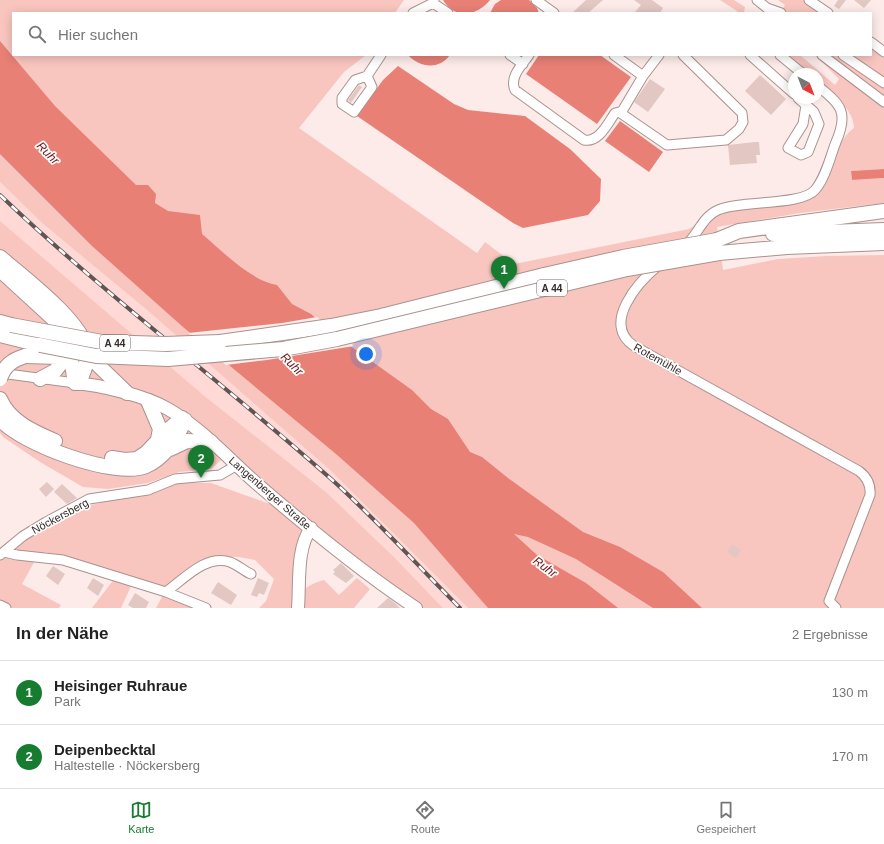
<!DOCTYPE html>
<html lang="de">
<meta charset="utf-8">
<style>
body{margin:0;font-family:Helvetica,sans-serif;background:#f2f2f2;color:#222}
.compass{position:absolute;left:788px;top:68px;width:36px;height:36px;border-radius:50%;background:#fff;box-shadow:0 2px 10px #0003;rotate:138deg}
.you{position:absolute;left:366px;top:354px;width:14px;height:14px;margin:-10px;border:3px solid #fff;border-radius:50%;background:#1a73e8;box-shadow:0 0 0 6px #1a73e833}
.badge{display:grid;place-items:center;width:26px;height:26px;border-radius:50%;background:#177c2f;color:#fff;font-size:13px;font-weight:700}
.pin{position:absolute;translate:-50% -33px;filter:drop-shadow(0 1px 2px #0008)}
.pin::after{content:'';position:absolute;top:21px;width:14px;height:12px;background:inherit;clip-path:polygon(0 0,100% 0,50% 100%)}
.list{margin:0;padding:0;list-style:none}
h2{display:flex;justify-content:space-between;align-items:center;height:52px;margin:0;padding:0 16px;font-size:17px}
h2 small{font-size:13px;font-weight:400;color:#767676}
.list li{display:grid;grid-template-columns:26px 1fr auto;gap:12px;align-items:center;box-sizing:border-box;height:64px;padding:0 16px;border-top:1px solid #e0e0e0}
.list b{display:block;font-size:15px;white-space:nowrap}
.list p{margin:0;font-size:13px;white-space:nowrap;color:#767676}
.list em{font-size:13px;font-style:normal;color:#767676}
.icon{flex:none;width:22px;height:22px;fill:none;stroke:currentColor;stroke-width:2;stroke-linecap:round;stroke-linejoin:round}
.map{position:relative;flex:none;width:884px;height:608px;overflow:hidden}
.search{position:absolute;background:#fff;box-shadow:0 2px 10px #0003;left:12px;right:12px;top:12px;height:44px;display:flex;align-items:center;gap:10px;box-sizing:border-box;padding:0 14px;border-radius:0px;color:#767676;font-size:15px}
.sheet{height:180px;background:#fff}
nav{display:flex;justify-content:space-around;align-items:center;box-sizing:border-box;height:56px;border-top:1px solid #e0e0e0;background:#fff;font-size:11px;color:#767676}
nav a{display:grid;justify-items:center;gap:2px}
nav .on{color:#177c2f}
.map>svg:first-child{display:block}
.built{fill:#fed9d5}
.green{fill:#f9c6bf}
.water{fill:#e88076}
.pier{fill:#fcebe9}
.building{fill:#e2c7c3}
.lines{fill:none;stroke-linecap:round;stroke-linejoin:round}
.minor-casing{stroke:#aa918e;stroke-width:11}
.major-casing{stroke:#aa918e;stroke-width:14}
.highway-casing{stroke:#aa918e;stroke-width:16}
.minor{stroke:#fff;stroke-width:9}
.major{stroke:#fff;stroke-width:12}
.highway{stroke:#fff;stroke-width:14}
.rail-casing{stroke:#605553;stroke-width:4}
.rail{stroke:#fcfcfc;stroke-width:2.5;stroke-dasharray:8;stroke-linecap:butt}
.highway-bridge-casing{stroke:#aa918e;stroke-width:16;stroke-linecap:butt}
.highway-bridge{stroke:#fff;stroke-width:14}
.labels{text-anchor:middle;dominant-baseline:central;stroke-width:3.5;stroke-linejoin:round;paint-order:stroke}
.shield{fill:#fcfcfc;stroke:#716a69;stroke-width:1}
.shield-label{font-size:10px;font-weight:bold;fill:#352b2a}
.street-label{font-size:11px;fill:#352b2a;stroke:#fcfcfc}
.water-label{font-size:12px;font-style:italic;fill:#701313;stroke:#fcfcfc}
</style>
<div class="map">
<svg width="884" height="608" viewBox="0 0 884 608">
<rect width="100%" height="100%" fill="#fcebe9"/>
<path class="built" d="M 0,182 L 42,223 L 147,310 L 330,470 L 468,608 L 443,608 L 394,557 L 326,492 L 202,394 L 33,251 L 0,221 Z"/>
<path class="green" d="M 0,0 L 404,0 L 395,13 L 13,13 L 13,55 L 366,55 L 344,72 L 299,128 L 477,253 L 485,242 L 514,264 L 689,229 C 699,224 703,211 714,207 L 715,214 L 808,200 C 830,189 830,145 854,128 C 854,109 831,92 818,81 L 818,74 L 809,74 L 788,55 L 800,55 L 835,85 L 839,79 L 815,55 L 871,55 L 871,40 L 884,48 L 884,169 L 851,171 L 852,180 L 884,178 L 884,203 L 800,213 L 717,227 L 723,270 L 778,259 L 826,256 L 884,255 L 884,608 L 468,608 L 330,470 L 147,310 L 42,223 L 0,182 Z
M 720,0 L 734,0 L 745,7 L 744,13 L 740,13 Z
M 778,0 L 810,0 L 830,13 L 780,13 L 785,5 Z
M 0,221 L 202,394 L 326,492 L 394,557 L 443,608 L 421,608 L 305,519 L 230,452 L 211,469 L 179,472 L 148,483 L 108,489 L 83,487 L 40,462 L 3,437 L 0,433 Z
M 171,483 L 211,483 L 273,505 L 280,501 L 310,528 L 297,608 L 259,608 L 266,601 L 274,579 L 255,560 L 239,557 L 216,556 L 165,590 L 45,552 L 37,557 L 22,584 L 61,605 L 59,608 L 0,608 L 0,557 L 64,511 L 123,498 L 145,496 Z
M 115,578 L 132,584 L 121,608 L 92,608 Z
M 357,578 L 370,589 L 354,608 L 298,608 L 299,591 C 309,587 314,582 324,580 L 339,595 Z
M 163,595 L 192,608 L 156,608 Z"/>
<path class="water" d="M 443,0 L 490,0 C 477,16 455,20 443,0 Z
M 501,0 L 529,0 L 537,8 L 539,13 L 490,13 L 495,4 Z
M 0,41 L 55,106 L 136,185 L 148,185 L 156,194 L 155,203 L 168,211 L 200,215 L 202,234 C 221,250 251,281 277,285 L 292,304 L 311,314 L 335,335 L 412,390 L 431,409 L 448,419 L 470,452 L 482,457 L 508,478 L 583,532 L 620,547 L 663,572 L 702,608 L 653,608 L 576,559 L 528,537 L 514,534 L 537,555 L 586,583 L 618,608 L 488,608 L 414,523 L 336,454 L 183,327 L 92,246 L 0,154 Z
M 408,55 L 450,55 C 439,70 420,68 408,55 Z
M 539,55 L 600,55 L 631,77 L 597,124 L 526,74 Z
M 398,66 L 454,104 L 468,110 L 525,116 L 570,149 L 601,179 L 600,201 L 588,215 L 523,228 L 513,223 L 357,116 L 383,80 Z
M 620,121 L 663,152 L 649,172 L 605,141 Z
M 884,169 L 884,178 L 852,180 L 851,171 Z"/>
<path class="pier" d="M 317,317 L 354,346 L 267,360 L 226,365 L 188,333 L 282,323 Z"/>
<path class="building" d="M 586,0 L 603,0 L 588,13 L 572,13 Z
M 634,0 L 652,0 L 663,8 L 660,13 L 634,13 L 641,5 Z
M 838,0 L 846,0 L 839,9 L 834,6 Z
M 854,0 L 871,0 L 864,8 Z
M 760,75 L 786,99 L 771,115 L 745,91 Z
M 650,79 L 665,89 L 648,112 L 634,102 Z
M 359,85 L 362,87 L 351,103 L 348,100 Z
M 755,142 L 759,142 L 760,155 L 756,155 L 757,163 L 730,165 L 728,145 Z
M 47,482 L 54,489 L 46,497 L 39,489 Z
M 62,484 L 77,498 L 67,504 L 54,492 Z
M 732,544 L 741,550 L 736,558 L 727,552 Z
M 341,563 L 354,576 L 346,583 L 333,574 L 335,572 L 333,570 Z
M 53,566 L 65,574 L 58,585 L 46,576 Z
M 93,578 L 104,585 L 98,596 L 87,588 Z
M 258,578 L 269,583 L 264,595 L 259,593 L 257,597 L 251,595 Z
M 218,582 L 237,595 L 231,605 L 211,593 Z
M 135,593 L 149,602 L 146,608 L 133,608 L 128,605 Z
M 388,598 L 395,603 L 400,608 L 377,608 Z"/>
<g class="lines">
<defs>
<path id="minor" d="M 536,0 L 554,13
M 757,0 L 767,8 L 771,13
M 809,0 L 828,13
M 433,3 L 448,13
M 767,8 L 781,13
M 413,13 L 433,3 L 434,0
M 871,42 L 884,52
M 510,55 L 523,64
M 529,55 C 522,65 509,77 515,90 L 584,140 C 599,143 608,123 615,113 L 619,112 L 667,145 L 726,140 L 739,129 L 743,122 L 742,113 L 683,55
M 614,55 L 643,76 L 659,55
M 750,55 L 794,94
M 780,55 L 803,74
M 822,55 L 884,102
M 843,55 L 884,83
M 367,76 L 372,87 L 354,112 L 342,104 L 342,98 L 355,80 L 367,76 L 381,55
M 798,98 L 814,112 L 819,124 L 808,152 L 801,155 L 788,148 L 803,124 L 806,105
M 621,113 L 643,76
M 685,246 C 698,235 702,217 718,210 C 740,200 801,206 815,190 C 826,177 830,157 836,142 C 849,112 841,105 818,86
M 659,265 C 638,282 601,324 634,346 L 859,471 C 867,477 871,484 870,495 L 829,601 L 836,608
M 0,373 L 75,383
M 4,552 L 17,555 L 63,560 L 166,592 L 206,608
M 0,555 L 23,536 L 46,522 L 89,499 L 148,490 L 175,479 L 220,475 L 237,465
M 166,592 C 184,579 206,554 230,562 C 238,565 244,571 251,574
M 0,605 L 6,608"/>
<path id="major" d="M 75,383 C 101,385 146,396 168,409 C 201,428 228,458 256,483 C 307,527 360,571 416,608
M 298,608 C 300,583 296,549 311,528"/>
<path id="highway" d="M 773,234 L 884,230
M 717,240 L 739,231 L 884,211
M 719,253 L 787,247 L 884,243
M 0,257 C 23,277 81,320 87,350 C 89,361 83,373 79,383
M 0,270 L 59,324 L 70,352 L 75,383
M 0,322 L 11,325
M 0,335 L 40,345
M 220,342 L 331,326 L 381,316 L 544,275
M 87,350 L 99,366 L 127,393
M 25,356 L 59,357
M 40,379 L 55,371 L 70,352
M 0,399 C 10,422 34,432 55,441
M 148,401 L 160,429 L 158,439
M 0,419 C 21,444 116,479 146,466 C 165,458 177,438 185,420
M 170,449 L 187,441 L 211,442
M 112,458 L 125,460 L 137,459 L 146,453 L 169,429 L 182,418"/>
</defs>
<use href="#minor" class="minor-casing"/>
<use href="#major" class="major-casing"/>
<use href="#highway" class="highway-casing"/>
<use href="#minor" class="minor"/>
<use href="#major" class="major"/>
<use href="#highway" class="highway"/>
<defs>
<path id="rail" d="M 0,195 C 105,295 222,382 330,478 C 376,519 417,565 460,608"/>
</defs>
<use href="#rail" class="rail-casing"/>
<use href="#rail" class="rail"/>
<defs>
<path id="highway-bridge" d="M 544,275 L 623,257 L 717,240
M 11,325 L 102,342 L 165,344 L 220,342
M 40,345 L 96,356 L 168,359 L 283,349 L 337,339 L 627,269 L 719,253
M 0,379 C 4,366 12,360 25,356"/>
</defs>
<use href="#highway-bridge" class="highway-bridge-casing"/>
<use href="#highway-bridge" class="highway-bridge"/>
</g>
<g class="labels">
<g class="shield">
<rect x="537" y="280" width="30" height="16" rx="3"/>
<rect x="100" y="335" width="30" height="16" rx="3"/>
</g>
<g class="shield-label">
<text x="552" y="288">A 44</text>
<text x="115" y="343">A 44</text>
</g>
<g class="street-label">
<text transform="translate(658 359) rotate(29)">Rotemühle</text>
<text transform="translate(270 493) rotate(41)">Langenberger Straße</text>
<text transform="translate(60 516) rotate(-28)">Nöckersberg</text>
</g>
<g class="water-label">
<text transform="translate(48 153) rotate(46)">Ruhr</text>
<text transform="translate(292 364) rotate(45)">Ruhr</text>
<text transform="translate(545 567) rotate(36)">Ruhr</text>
</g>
</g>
</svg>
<svg class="compass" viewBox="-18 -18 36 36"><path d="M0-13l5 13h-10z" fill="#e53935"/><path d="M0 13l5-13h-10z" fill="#767676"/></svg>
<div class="you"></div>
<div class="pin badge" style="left:504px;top:289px">1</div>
<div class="pin badge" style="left:201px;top:478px">2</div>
<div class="search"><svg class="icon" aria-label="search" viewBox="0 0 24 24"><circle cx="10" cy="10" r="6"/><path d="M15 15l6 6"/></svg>Hier suchen</div>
</div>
<section class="sheet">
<h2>In der Nähe<small>2 Ergebnisse</small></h2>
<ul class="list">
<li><span class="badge">1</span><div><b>Heisinger Ruhraue</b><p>Park</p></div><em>130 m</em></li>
<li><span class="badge">2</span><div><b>Deipenbecktal</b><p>Haltestelle · Nöckersberg</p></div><em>170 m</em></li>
</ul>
</section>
<nav>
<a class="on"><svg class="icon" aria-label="map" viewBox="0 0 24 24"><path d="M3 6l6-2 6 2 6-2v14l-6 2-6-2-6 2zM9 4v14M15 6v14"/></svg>Karte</a>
<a><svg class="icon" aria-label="directions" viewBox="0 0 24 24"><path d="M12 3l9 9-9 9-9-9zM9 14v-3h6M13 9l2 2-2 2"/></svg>Route</a>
<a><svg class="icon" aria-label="saved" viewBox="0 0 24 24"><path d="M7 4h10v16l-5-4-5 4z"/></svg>Gespeichert</a>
</nav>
